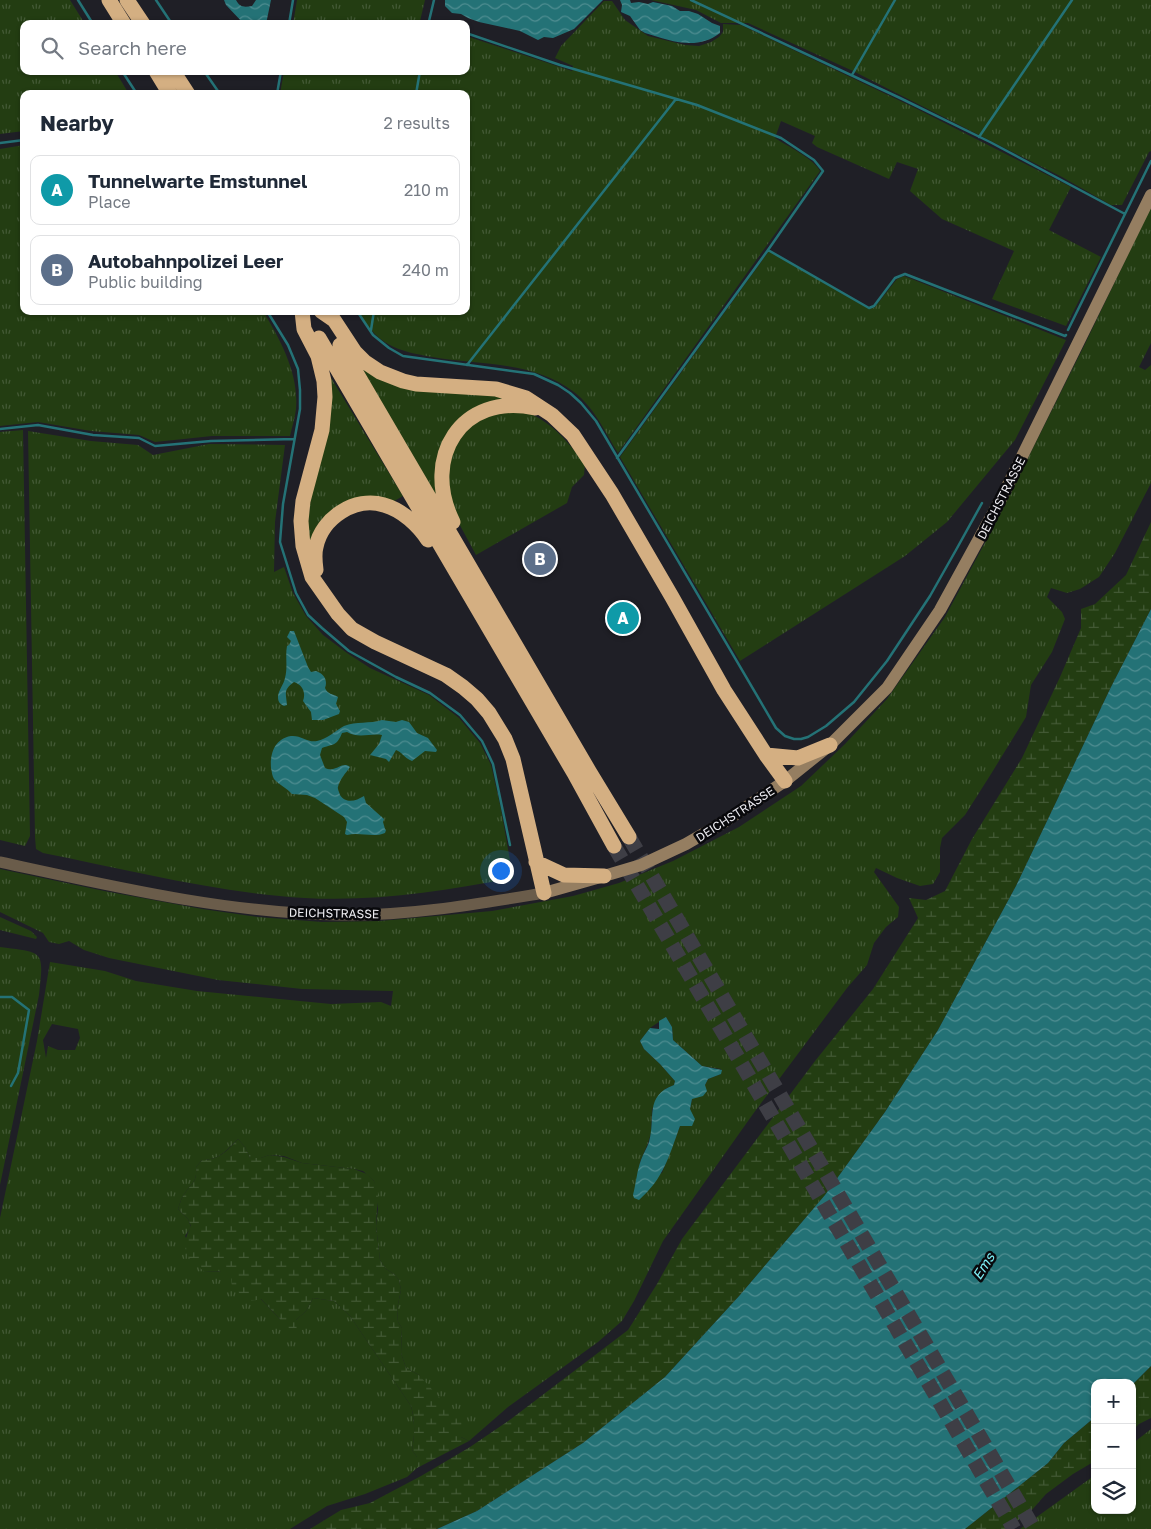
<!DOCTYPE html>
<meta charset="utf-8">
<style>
body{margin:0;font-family:"Golos Text",sans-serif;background:#f2f2f3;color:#1f2937}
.controls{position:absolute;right:15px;bottom:15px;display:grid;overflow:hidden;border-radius:10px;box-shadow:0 1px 4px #0004}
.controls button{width:45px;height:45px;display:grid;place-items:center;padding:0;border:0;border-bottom:1px solid #e0e1e3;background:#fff;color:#1f2937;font:25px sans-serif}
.you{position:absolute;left:500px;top:870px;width:18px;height:18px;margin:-12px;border:4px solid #fff;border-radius:50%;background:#1a73e8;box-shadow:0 0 0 8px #1a73e833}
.badge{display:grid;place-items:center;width:32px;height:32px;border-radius:50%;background:#0b8043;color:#fff;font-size:16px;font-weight:700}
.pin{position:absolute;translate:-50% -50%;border:2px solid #fff;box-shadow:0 1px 5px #0006}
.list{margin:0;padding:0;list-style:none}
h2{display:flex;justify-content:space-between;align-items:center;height:65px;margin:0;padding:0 20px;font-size:21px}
h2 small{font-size:16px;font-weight:400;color:#747a83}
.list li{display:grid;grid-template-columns:32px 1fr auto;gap:15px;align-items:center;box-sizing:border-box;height:70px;margin:0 10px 10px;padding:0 10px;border:1px solid #e0e1e3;border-radius:10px}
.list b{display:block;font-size:19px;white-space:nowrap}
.list p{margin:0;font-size:16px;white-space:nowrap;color:#747a83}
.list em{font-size:16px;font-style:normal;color:#747a83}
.icon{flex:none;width:28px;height:28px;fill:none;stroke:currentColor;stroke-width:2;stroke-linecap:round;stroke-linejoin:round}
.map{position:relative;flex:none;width:1151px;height:1529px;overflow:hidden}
.search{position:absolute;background:#fff;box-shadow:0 1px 4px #0004;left:20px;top:20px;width:450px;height:55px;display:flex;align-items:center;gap:12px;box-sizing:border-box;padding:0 18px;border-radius:10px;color:#747a83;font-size:19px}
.panel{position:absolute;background:#fff;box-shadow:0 1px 4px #0004;left:20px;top:90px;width:450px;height:225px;border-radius:10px}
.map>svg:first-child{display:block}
.grass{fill:url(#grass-tufts);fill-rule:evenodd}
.wetland{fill:url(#wetland-marsh)}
.water{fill:url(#water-waves)}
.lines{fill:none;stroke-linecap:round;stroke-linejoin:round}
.stream{stroke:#247276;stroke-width:2.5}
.motorway-tunnel{stroke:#3e3e45;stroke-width:15;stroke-dasharray:15 8;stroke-linecap:butt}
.tertiary{stroke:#6a5c4a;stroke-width:11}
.secondary{stroke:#957e61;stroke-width:12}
.motorway{stroke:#d4af82;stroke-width:15}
.labels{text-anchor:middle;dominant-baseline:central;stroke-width:5;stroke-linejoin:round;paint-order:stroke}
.street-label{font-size:12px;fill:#eeedf2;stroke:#09090c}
.water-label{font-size:14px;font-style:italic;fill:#7ff1f7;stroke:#09090c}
</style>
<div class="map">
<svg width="1151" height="1529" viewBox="0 0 1151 1529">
<defs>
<pattern id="grass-tufts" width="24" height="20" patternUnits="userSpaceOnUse" patternTransform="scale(1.25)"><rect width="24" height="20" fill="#233d12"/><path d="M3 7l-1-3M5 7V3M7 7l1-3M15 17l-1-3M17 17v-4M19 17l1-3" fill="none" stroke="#435935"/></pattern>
<pattern id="wetland-marsh" width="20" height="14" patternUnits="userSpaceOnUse" patternTransform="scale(1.25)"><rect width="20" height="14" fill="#233d12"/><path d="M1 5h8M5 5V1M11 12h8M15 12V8" fill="none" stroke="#435935"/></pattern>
<pattern id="water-waves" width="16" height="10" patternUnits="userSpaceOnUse" patternTransform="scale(1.25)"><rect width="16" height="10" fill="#247276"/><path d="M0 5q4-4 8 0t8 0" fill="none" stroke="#4f8d91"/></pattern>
</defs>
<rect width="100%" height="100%" fill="#1f1f26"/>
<path class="grass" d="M 0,0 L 70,0 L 85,24 L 24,24 L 24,71 L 115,71 L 129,94 L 24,94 L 24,131 L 0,134 Z
M 297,0 L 425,0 L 420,21 L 428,24 L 293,24 Z
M 651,0 L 1151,0 L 1151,151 L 1149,152 L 1122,205 L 1111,205 L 1062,177 L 853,71 L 748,23 L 721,23 L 696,10 Z
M 604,1 L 612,1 L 625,20 L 648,36 L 685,45 L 699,46 L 711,42 L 719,37 L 723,32 L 723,24 L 741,25 L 915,108 L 1071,187 L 1049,230 L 1101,257 L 1066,326 L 992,299 L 1014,251 L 942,219 L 910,191 L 918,169 L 897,162 L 889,179 L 817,147 L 812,143 L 815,136 L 781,121 L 775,138 C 787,146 813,158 820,171 L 618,453 C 605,432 594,407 574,392 C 534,361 479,365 432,357 C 417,354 402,352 388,344 C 375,337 366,324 358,311 L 466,311 L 466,94 L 280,94 L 284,71 L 466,71 L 466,36 L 572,71 L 573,66 L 555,58 L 561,46 Z
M 24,145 L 24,311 L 263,311 C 281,341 299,374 296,409 C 295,418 292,427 290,436 L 212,436 L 155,442 L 139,435 L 91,431 L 38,422 L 0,426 L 0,149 Z
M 1151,207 L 1151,343 L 1139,367 L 1145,370 L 1151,365 L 1151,483 L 1115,553 L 1099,577 L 1080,589 L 1067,593 L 1051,588 L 1047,597 L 1062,612 L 1065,619 L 1052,652 L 1031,685 L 1026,717 L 991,774 L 965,815 L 942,838 L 940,848 L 940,872 L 933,884 L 920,886 L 897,878 L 876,868 L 874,872 L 899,907 L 898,917 L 886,927 L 874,943 L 867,965 L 847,988 L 753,1114 L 663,1241 L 634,1301 L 622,1321 L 598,1342 L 508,1407 L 469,1441 L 461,1437 L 419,1375 L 406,1368 L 401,1353 L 402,1328 L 398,1322 L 397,1309 L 401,1290 L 399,1280 L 394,1274 L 386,1269 L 380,1260 L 376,1226 L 378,1209 L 374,1181 L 363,1171 L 354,1169 L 302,1163 L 284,1156 L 269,1155 L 261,1158 L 250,1158 L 245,1147 L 238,1139 C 226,1151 219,1160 202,1160 L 196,1167 C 197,1182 193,1182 185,1193 C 181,1198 180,1204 178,1209 L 188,1219 L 191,1227 L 185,1236 L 205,1272 C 214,1271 224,1270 232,1275 C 249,1285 266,1305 280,1319 L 296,1320 L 306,1311 L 313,1298 L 334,1301 L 350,1316 L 411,1406 C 415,1421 415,1434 412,1450 L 417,1457 L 417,1468 L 407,1477 L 365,1494 L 327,1506 L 290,1529 L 0,1529 L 0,1218 L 37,1041 L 50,962 L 105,971 L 136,981 L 197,991 L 331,1004 L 381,1002 L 391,1006 L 393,991 L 302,989 L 218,980 L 109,958 L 84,950 L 69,941 L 59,944 L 49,942 L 43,933 L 0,912 L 0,869 L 104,891 L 202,909 L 258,917 L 322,922 L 380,921 L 492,911 L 573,896 L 619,883 L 673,861 L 739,827 L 801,786 L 845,744 L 887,699 L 945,617 L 995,524 L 1084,346 ZM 666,1017 L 672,1027 L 673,1040 L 702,1066 L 721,1069 L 721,1074 L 708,1079 L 705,1085 L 692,1099 L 690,1109 L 680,1126 L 662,1173 L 638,1177 L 640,1162 L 648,1143 L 651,1133 L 652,1109 L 665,1089 L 674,1085 L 675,1081 L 660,1064 L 644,1049 L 640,1041 L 650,1028 ZM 52,1024 L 78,1029 L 80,1038 L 75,1050 L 58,1050 L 48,1046 L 46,1058 L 43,1040 Z
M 769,251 L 869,309 L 875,307 L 897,279 L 904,276 L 1066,340 L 1015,440 L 947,522 L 905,556 L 740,661 L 620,457 Z
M 358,362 L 377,375 L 521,400 L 463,418 L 437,497 Z
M 325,368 L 403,496 L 389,504 L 356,502 L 313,550 L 306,541 Z
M 527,412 C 555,425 566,440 585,464 L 584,475 L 572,487 L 567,503 L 476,555 L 456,518 L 448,491 L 449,456 L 461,433 L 487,414 Z
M 23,430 L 30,836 L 25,846 L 0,840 L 0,432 Z
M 28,431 L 91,441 L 138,445 L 153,455 L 209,444 L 285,445 L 275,522 L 274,572 L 284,567 L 293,593 L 306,616 L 323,635 L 347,653 L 370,668 L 429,695 L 459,718 L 480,743 L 491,765 L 501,809 L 513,878 C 444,891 375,902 305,898 C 218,893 129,870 43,853 L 36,849 L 35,837 Z
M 0,917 L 31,931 L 37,937 L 36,939 L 0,930 Z
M 0,947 C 44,953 44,949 39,995 L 0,1185 Z
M 1151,1429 L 1151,1529 L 1020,1529 L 1095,1475 L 1095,1510 L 1132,1510 L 1132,1444 Z"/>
<path class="wetland" d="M 1151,522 L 1151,609 L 1111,687 L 1016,886 L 938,1030 L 885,1112 L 825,1195 L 740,1295 L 665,1377 L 583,1443 L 477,1511 L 437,1529 L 310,1529 L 341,1510 L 370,1503 L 421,1476 L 470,1447 L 511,1419 L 628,1330 L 657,1284 L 682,1239 L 815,1061 L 873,989 L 918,918 L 909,898 L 926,900 L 945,891 L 972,839 L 1022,758 L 1060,677 L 1081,628 L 1081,609 L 1095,604 L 1126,575 Z
M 238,1139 L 245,1147 L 250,1158 L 261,1158 L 269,1155 L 284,1157 L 302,1163 L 354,1169 L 367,1174 L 374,1181 L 378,1193 L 376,1226 L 380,1260 L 386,1269 L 394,1274 L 399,1280 L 401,1290 L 397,1309 L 398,1322 L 402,1328 L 401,1353 L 406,1368 L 419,1375 L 462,1423 L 461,1437 L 469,1441 L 417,1468 L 417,1457 L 412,1450 C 415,1434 415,1421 411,1406 L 350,1316 L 334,1301 L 313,1298 L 306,1311 L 296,1320 L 297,1334 L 285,1332 L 280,1319 L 261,1299 L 251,1301 L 232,1288 L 231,1275 L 218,1271 L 205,1272 C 186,1257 179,1249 191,1226 L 188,1219 L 178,1209 C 180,1204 181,1198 185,1193 C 193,1182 197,1182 196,1167 L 202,1160 C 219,1160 227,1151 238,1139 Z
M 1151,1366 L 1151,1418 L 1139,1424 L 1132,1431 L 1132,1385 Z
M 1095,1417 L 1095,1461 L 1073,1474 L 1046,1494 L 1031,1511 L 1005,1529 L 965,1529 L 1048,1463 L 1064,1443 Z"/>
<path class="water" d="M 224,0 L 236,0 C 240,8 245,7 252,6 L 256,0 L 271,0 L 266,24 L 244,24 L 226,5 Z
M 445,0 L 603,0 L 574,29 L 553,38 L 544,37 L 538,40 L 520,31 L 479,22 L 468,18 L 461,14 L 452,13 L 445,6 Z
M 620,0 L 630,0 L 631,3 L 639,2 L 648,4 L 653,2 L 672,6 L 680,11 L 689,11 L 698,14 L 712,23 L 720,26 L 720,33 C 697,51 671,41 645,33 L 640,30 L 630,16 L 621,12 L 622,5 Z
M 1151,609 L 1151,1366 L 1132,1385 L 1132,1383 L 1095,1383 L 1095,1417 L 1064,1443 L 1048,1463 L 965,1529 L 437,1529 L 477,1511 L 583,1443 L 665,1377 L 740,1295 L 825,1195 L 885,1112 L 938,1030 L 1016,886 L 1111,687 Z
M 290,631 L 294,631 L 308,667 L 311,672 L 316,671 C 324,674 328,680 325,688 C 328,695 332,693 338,697 L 336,704 L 340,711 L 339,714 L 323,720 L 312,720 L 311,712 L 303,701 C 306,693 303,685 294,682 C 283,690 286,693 287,705 L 284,706 C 280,704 278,702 278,697 C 278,691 284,684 285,678 C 288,667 285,656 287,646 L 289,645 L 291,641 L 287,637 Z
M 382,720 L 396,722 L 402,720 L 409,722 L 417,733 L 428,738 L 437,750 L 436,752 L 425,751 L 412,761 C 403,757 402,752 396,750 L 389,762 L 386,759 L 370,755 L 379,744 L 382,735 C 370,733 359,739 347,732 L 342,733 C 337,746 333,744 322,748 L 320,755 L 325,768 C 327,769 331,770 333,769 C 339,768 344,762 350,767 C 346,773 339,780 338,787 C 337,788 340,794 340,795 C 346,804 356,801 364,796 L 366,803 L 384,819 L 383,822 L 385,829 L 386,830 L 385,833 C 373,838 360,832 347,835 L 345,834 L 347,822 L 344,817 L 315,798 L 307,795 L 292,794 C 287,788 279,785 274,779 C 272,776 272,772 271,768 C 270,754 274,739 291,736 C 301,735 308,743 317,741 C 327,739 335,731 344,726 C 356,721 370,724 382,720 Z
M 666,1017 L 672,1027 L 673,1040 L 702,1066 L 722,1070 L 721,1074 L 708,1079 L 705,1085 L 707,1091 L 703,1096 L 692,1099 L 690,1109 L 695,1119 L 692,1126 L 680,1126 C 669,1156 664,1178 639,1200 L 634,1198 L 633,1195 C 636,1184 637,1170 641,1160 C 643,1154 647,1148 649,1142 C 656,1118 644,1096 674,1085 L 675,1081 L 660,1064 L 644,1049 L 640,1041 L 650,1028 L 659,1029 L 659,1021 Z"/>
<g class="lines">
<path class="stream" d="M 78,0 L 93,24
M 156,0 L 172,24
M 434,0 L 429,21 L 437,24
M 691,0 L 900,98 L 990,142 L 1125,214 L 1151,161
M 289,24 L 293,0
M 466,33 L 560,65 L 697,105 L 781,138 L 814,160 L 823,171 L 768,250 L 617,458
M 122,71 L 137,94
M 204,71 L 220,94
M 852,75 L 895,0
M 277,94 L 281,71
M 416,94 L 420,71
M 979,137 L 1072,0
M 0,143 L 24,140
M 768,250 L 869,308 L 874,306 L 895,278 L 905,274 L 1065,336 L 1066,335
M 267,311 L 288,345 L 298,369 L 300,390 L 300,409 L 283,504 L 280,542 L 296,593 L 308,615 L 322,628 L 349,651 L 396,677 L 430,693 L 460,715 L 482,741 L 493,764 L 510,845
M 357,311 L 373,335 L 389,348 L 403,356 L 534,374 L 558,385 L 570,393 L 581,403 L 596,421 L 776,728 L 785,736 L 794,739 L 801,739 L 808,737 L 826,726 L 854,702 L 887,661 L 930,596 L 956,550 L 982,503
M 371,330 L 374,311
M 1068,330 L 1125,214
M 467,365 L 676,99
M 0,429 L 38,425 L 93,435 L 139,438 L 155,446 L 211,441 L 294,439
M 0,997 L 12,997 L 29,1010 L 18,1073 L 11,1086"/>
<path class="motorway-tunnel" d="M 629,837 L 1034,1529
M 614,846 L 1014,1529"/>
<path class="tertiary" d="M 0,862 C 112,886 225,913 341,915 C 409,916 477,904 544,893"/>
<path class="secondary" d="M 544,893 L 604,876 L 641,865 L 686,844 L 724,822 L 785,781 L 830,745 L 887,688 L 940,610 L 1003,495 L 1151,195"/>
<path class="motorway" d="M 109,0 L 124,24
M 127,0 L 143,24
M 156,71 L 170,94
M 173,71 L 188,94
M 302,311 L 304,329 L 318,356 L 324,381 L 325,397 L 322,430 L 303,501 L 301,521 L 303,546 L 312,577 L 338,614 L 352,629 L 375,642 L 446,675 L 463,687 L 477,699 L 489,713 L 505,739 L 513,759 L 544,893
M 321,311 L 334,320 L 355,352 L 365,362 L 380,372 L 403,381 L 416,384 L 496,389 L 526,398 L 552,415 L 573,435 L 612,494 L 672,597 L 724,690 L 766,755 L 785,781
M 319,338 L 574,773 L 614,846
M 340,345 L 589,771 L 629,837
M 453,522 C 421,458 461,392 535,408
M 316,570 C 315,562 314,554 316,547 C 322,518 355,496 384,505 C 402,510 418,525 428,540
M 766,755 L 798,758 L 830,745
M 536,862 L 564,875 L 604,876"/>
</g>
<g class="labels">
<g class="street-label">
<text transform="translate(1001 498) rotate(-63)">DEICHSTRASSE</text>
<text transform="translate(735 814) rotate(-33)">DEICHSTRASSE</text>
<text transform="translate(334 913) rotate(1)">DEICHSTRASSE</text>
</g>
<g class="water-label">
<text transform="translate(983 1266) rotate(-57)">Ems</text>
</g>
</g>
</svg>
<div class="controls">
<button>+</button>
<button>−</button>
<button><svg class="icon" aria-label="layers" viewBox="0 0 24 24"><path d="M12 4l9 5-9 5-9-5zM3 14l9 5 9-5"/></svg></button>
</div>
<div class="you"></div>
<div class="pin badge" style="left:623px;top:618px;background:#0f9aa8">A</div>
<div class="pin badge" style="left:540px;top:559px;background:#5c6f8a">B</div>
<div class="search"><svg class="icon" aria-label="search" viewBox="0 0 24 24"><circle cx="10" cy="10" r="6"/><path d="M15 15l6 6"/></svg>Search here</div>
<section class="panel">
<h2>Nearby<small>2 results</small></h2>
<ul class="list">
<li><span class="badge" style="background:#0f9aa8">A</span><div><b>Tunnelwarte Emstunnel</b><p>Place</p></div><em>210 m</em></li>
<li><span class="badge" style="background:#5c6f8a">B</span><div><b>Autobahnpolizei Leer</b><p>Public building</p></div><em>240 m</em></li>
</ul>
</section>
</div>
